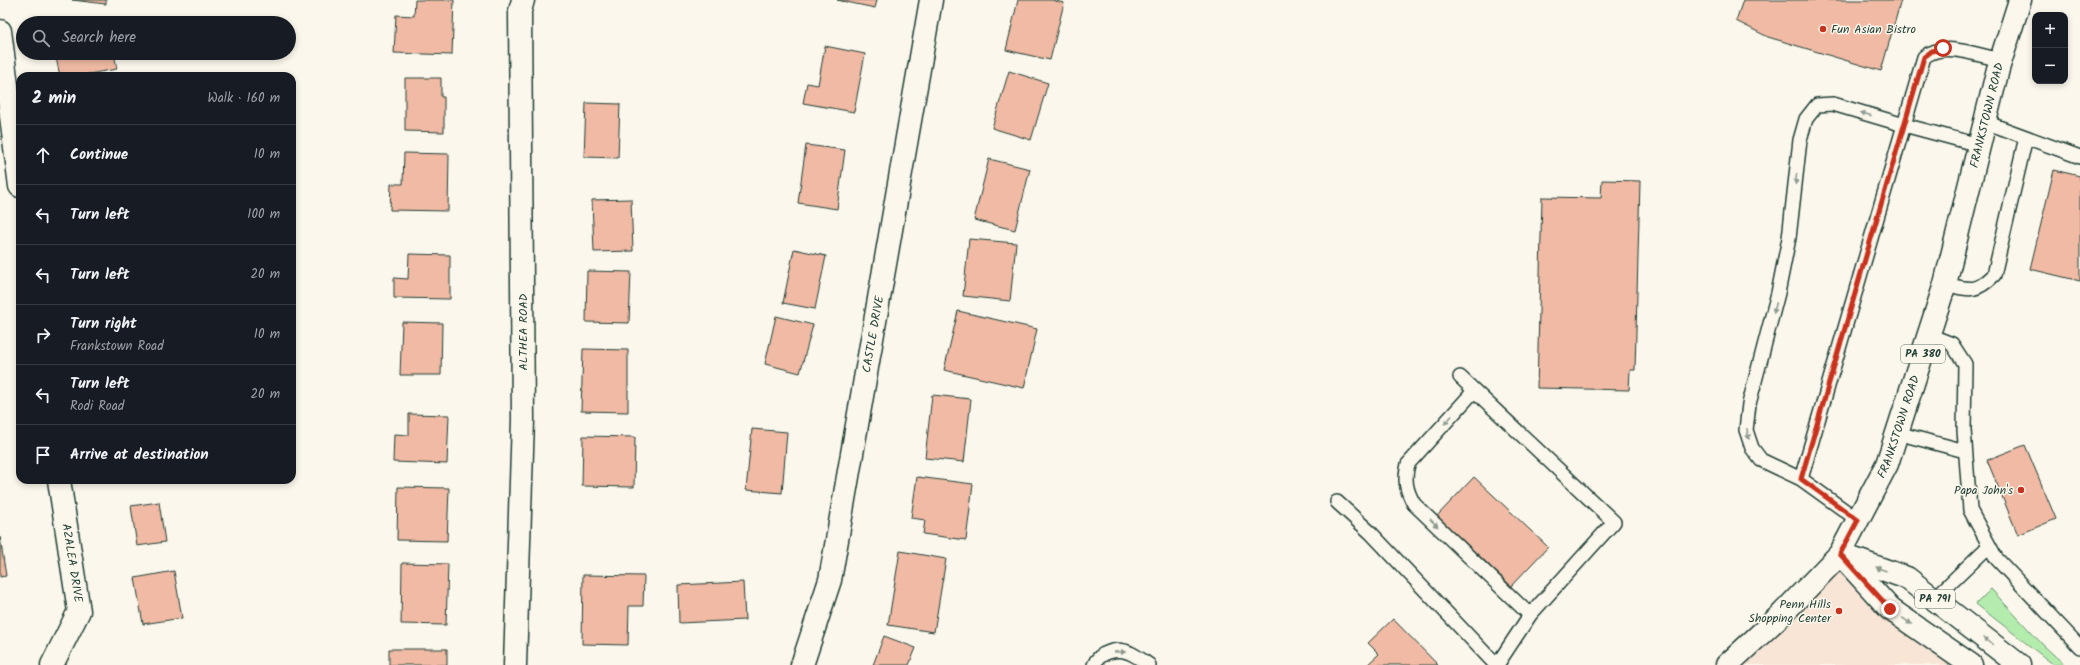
<!DOCTYPE html>
<meta charset="utf-8">
<style>
body{margin:0;font-family:Kalam,sans-serif;background:#242831;color:#f1f3f6}
.controls{position:absolute;right:12px;top:12px;display:grid;overflow:hidden;border-radius:8px;box-shadow:0 2px 6px #0003}
.controls button{width:36px;height:36px;display:grid;place-items:center;padding:0;border:0;border-bottom:1px solid #363941;background:#171b24;color:#f1f3f6;font:20px sans-serif}
.stop{position:absolute;width:12px;height:12px;margin:-9px;border:3px solid #c8321e;border-radius:50%;background:#fff}
.stop.end{background:#c8321e;border-color:#fff;box-shadow:0 1px 4px #0008}
.list{margin:0;padding:0;list-style:none}
h2{display:flex;justify-content:space-between;align-items:center;height:52px;margin:0;padding:0 16px;font-size:17px}
h2 small{font-size:13px;font-weight:400;color:#9ea1a6}
.list li{display:grid;grid-template-columns:26px 1fr auto;gap:12px;align-items:center;box-sizing:border-box;height:60px;padding:0 16px;border-top:1px solid #363941}
.list b{display:block;font-size:15px;white-space:nowrap}
.list p{margin:0;font-size:13px;white-space:nowrap;color:#9ea1a6}
.list em{font-size:13px;font-style:normal;color:#9ea1a6}
.icon{flex:none;width:22px;height:22px;fill:none;stroke:currentColor;stroke-width:2;stroke-linecap:round;stroke-linejoin:round}
.map{position:relative;flex:none;width:2080px;height:665px;overflow:hidden}
.search{position:absolute;background:#171b24;box-shadow:0 2px 6px #0003;left:16px;top:16px;width:280px;height:44px;display:flex;align-items:center;gap:10px;box-sizing:border-box;padding:0 14px;border-radius:22px;color:#9ea1a6;font-size:15px}
.panel{position:absolute;background:#171b24;box-shadow:0 2px 6px #0003;left:16px;top:72px;width:280px;height:412px;border-radius:12px}
.map>svg:first-child{display:block}
.built{fill:#f8e5d6}
.green{fill:#b4ecae;stroke:#6a9471}
.building{fill:#f0baa4;stroke:#1f3d34}
.lines{fill:none;stroke-linecap:round;stroke-linejoin:round}
.lane-casing{stroke:#1f3d34;stroke-width:16}
.street-casing{stroke:#1f3d34;stroke-width:25}
.primary-casing{stroke:#1f3d34;stroke-width:25}
.lane{stroke:#fbf7ec;stroke-width:13}
.street{stroke:#fbf7ec;stroke-width:22}
.primary{stroke:#fbf7ec;stroke-width:22}
.oneway{fill:#8d9a90}
.route{stroke:#c8321e;stroke-width:5}
.poi-dot{fill:#c8321e;stroke:#fbf7ec;stroke-width:1.5}
.labels{text-anchor:middle;dominant-baseline:central;stroke-width:3;stroke-linejoin:round;paint-order:stroke}
.shield{fill:#fbf7ec;stroke:#61756b;stroke-width:1}
.shield-label{font-size:11px;font-weight:bold;fill:#1f3d34}
.poi-label{font-size:12px;fill:#1f3d34;stroke:#fbf7ec;text-anchor:end}
.street-label{font-size:12px;fill:#1f3d34;stroke:#fbf7ec}
</style>
<div class="map">
<svg width="2080" height="665" viewBox="0 0 2080 665">
<rect width="100%" height="100%" fill="#fbf7ec"/>
<filter id="ink" filterUnits="userSpaceOnUse"><feTurbulence type="fractalNoise" baseFrequency=".025" numOctaves="2"/><feDisplacementMap in="SourceGraphic" scale="8" xChannelSelector="R" yChannelSelector="G"/><feConvolveMatrix kernelMatrix="1 2 1 2 8 2 1 2 1" color-interpolation-filters="sRGB"/></filter>
<g filter="url(#ink)">
<path class="built" d="M 1840,554 L 1971,665 L 1727,665 Z"/>
<path class="green" d="M 1991,589 L 2043,645 L 2065,665 L 2054,665 L 1976,604 Z"/>
<path class="building" d="M 72,0 L 106,0 L 106,4 Z
M 415,0 L 454,0 L 452,55 L 394,53 L 396,15 L 414,16 Z
M 837,0 L 877,0 L 875,8 Z
M 1018,0 L 1052,0 L 1064,3 L 1050,60 L 1006,50 Z
M 1743,0 L 1901,0 L 1881,71 L 1768,37 L 1736,21 Z
M 108,18 L 109,23 L 79,23 Z
M 825,46 L 865,54 L 854,112 L 803,103 L 807,83 L 818,85 Z
M 55,53 L 114,53 L 117,69 L 77,76 L 60,76 Z
M 1009,71 L 1048,83 L 1031,140 L 992,128 Z
M 405,78 L 441,78 L 441,97 L 444,97 L 444,132 L 405,131 Z
M 586,103 L 620,104 L 618,158 L 584,157 Z
M 806,145 L 845,150 L 837,209 L 798,203 Z
M 404,153 L 449,154 L 448,211 L 390,210 L 391,184 L 403,184 Z
M 989,159 L 1030,169 L 1015,230 L 974,220 Z
M 2054,170 L 2080,176 L 2080,281 L 2030,269 Z
M 1602,180 L 1640,181 L 1635,370 L 1630,370 L 1629,390 L 1537,388 L 1542,197 L 1601,198 Z
M 631,199 L 633,251 L 594,252 L 592,200 Z
M 969,239 L 1016,243 L 1010,301 L 963,296 Z
M 794,249 L 826,256 L 815,309 L 783,303 Z
M 409,254 L 450,255 L 450,299 L 394,298 L 394,278 L 408,279 Z
M 587,271 L 631,272 L 629,323 L 586,322 Z
M 958,311 L 1037,329 L 1024,388 L 944,370 Z
M 776,316 L 813,325 L 800,373 L 765,364 Z
M 402,322 L 442,323 L 441,375 L 400,375 Z
M 583,349 L 628,350 L 628,412 L 581,411 Z
M 932,395 L 971,399 L 964,462 L 925,458 Z
M 409,414 L 449,415 L 447,464 L 393,462 L 394,434 L 409,435 Z
M 752,429 L 787,432 L 782,493 L 746,490 Z
M 583,436 L 635,437 L 634,487 L 582,486 Z
M 2025,445 L 2056,519 L 2018,535 L 1987,460 Z
M 917,477 L 973,484 L 966,540 L 923,534 L 925,520 L 911,518 Z
M 1474,477 L 1548,547 L 1511,586 L 1437,516 Z
M 398,487 L 449,488 L 447,541 L 397,540 Z
M 159,502 L 165,542 L 137,546 L 131,506 Z
M 0,537 L 6,576 L 0,577 Z
M 900,551 L 946,559 L 934,632 L 888,625 Z
M 402,563 L 448,564 L 446,625 L 401,624 Z
M 174,571 L 182,618 L 143,624 L 135,578 Z
M 583,575 L 644,576 L 643,606 L 629,606 L 628,645 L 582,644 Z
M 743,582 L 745,620 L 679,623 L 678,585 Z
M 1393,619 L 1438,665 L 1367,665 L 1379,654 L 1368,643 Z
M 884,636 L 916,648 L 909,665 L 873,665 Z
M 389,649 L 447,649 L 447,665 L 389,665 Z"/>
<g class="lines">
<defs>
<path id="lane" d="M 1985,122 L 2080,157
M 1979,145 L 1904,125 L 1924,57 C 1945,41 1976,55 2000,60
M 1945,284 C 1970,290 1976,293 1994,275 L 2026,137
M 1929,335 L 1952,344 L 1965,364 L 1964,430 L 1970,510 L 1996,558 L 2080,647
M 1460,377 L 1614,522 L 1530,615 L 1497,665
M 1474,391 L 1408,464 C 1404,480 1406,490 1414,504 L 1530,615
M 1897,433 L 1965,451
M 1801,479 L 1761,460 L 1752,448 L 1746,430 L 1749,404 L 1778,293 L 1789,238 L 1800,140 L 1806,119 L 1817,105 L 1833,104 L 1904,125 L 1801,479 L 1858,520
M 1337,502 L 1371,533 L 1496,665
M 1934,599 L 1989,546
M 1094,665 C 1099,652 1118,647 1130,653 C 1137,656 1143,661 1149,665"/>
<g id="street">
<path d="M 0,31 L 20,186"/>
<path d="M 52,665 L 79,611 L 59,480"/>
<path d="M 515,665 L 523,420 L 520,11 L 523,0"/>
<path id="s1" d="M 802,665 L 830,580 L 931,0"/>
</g>
<g id="primary">
<path d="M 1840,554 L 1907,578 L 2019,665"/>
<path d="M 1842,556 L 1890,609 L 1971,665"/>
<path id="s2" d="M 1727,665 L 1782,614 L 1840,554 L 1887,464 L 1945,284 L 1998,69 L 2020,0"/>
</g>
</defs>
<use href="#lane" class="lane-casing"/>
<use href="#street" class="street-casing"/>
<use href="#primary" class="primary-casing"/>
<use href="#lane" class="lane"/>
<use href="#street" class="street"/>
<use href="#primary" class="primary"/>
</g>
<defs><path id="oneway-solid" d="M-6-.8H1V-3.2L6.5 0L1 3.2V.8H-6Z"/></defs>
<g class="oneway">
<use href="#oneway-solid" transform="translate(1866 114) rotate(-164)"/>
<use href="#oneway-solid" transform="translate(1796 179) rotate(97)"/>
<use href="#oneway-solid" transform="translate(1775 308) rotate(105)"/>
<use href="#oneway-solid" transform="translate(1448 420) rotate(133)"/>
<use href="#oneway-solid" transform="translate(1748 434) rotate(78)"/>
<use href="#oneway-solid" transform="translate(1434 523) rotate(44)"/>
<use href="#oneway-solid" transform="translate(1881 569) rotate(-160)"/>
<use href="#oneway-solid" transform="translate(1907 621) rotate(35)"/>
<use href="#oneway-solid" transform="translate(1988 641) rotate(-141)"/>
<use href="#oneway-solid" transform="translate(1120 652) rotate(1)"/>
</g>
</g>
<g class="lines" filter="url(#ink)">
<path class="route" d="M 1890,609 L 1840,554 L 1858,520 L 1801,479 L 1924,57 L 1932,51 L 1943,48"/>
</g>
<g class="poi-dot">
<circle cx="1823" cy="29" r="4"/>
<circle cx="2021" cy="490" r="4"/>
<circle cx="1839" cy="611" r="4"/>
</g>
<g class="labels">
<g class="shield">
<rect x="1901" y="345" width="44" height="18" rx="3"/>
<rect x="1915" y="590" width="40" height="18" rx="3"/>
</g>
<g class="shield-label">
<text x="1923" y="354">PA 380</text>
<text x="1935" y="599">PA 791</text>
</g>
<g class="poi-label">
<text x="1831" y="29" text-anchor="start">Fun Asian Bistro</text>
<text x="2013" y="490">Papa John's</text>
<text x="1831" y="604">Penn Hills<tspan x="1831" dy="14">Shopping Center</tspan></text>
</g>
<g class="street-label">
<text stroke="none"><textPath href="#s2" startOffset="623">FRANKSTOWN ROAD</textPath></text>
<text transform="translate(523 332) rotate(-90)">ALTHEA ROAD</text>
<text stroke="none"><textPath href="#s1" startOffset="339">CASTLE DRIVE</textPath></text>
<text stroke="none"><textPath href="#s2" startOffset="299">FRANKSTOWN ROAD</textPath></text>
<text transform="translate(72 563) rotate(81)">AZALEA DRIVE</text>
</g>
</g>
</svg>
<div class="controls">
<button>+</button>
<button>−</button>
</div>
<div class="stop" style="left:1943px;top:48px"></div>
<div class="stop end" style="left:1890px;top:609px"></div>
<div class="search"><svg class="icon" aria-label="search" viewBox="0 0 24 24"><circle cx="10" cy="10" r="6"/><path d="M15 15l6 6"/></svg>Search here</div>
<section class="panel">
<h2>2 min<small>Walk · 160 m</small></h2>
<ul class="list">
<li><svg class="icon" aria-label="ahead" viewBox="0 0 24 24"><path d="M12 20V5M6 11l6-6 6 6"/></svg><div><b>Continue</b></div><em>10 m</em></li>
<li><svg class="icon" aria-label="left" viewBox="0 0 24 24"><path d="M17 20v-9H6M10 6l-5 5 5 5"/></svg><div><b>Turn left</b></div><em>100 m</em></li>
<li><svg class="icon" aria-label="left" viewBox="0 0 24 24"><path d="M17 20v-9H6M10 6l-5 5 5 5"/></svg><div><b>Turn left</b></div><em>20 m</em></li>
<li><svg class="icon" aria-label="right" viewBox="0 0 24 24"><path d="M7 20v-9h11M14 6l5 5-5 5"/></svg><div><b>Turn right</b><p>Frankstown Road</p></div><em>10 m</em></li>
<li><svg class="icon" aria-label="left" viewBox="0 0 24 24"><path d="M17 20v-9H6M10 6l-5 5 5 5"/></svg><div><b>Turn left</b><p>Rodi Road</p></div><em>20 m</em></li>
<li><svg class="icon" aria-label="arrive" viewBox="0 0 24 24"><path d="M6 21V4h12l-3 4 3 4H6"/></svg><div><b>Arrive at destination</b></div></li>
</ul>
</section>
</div>
